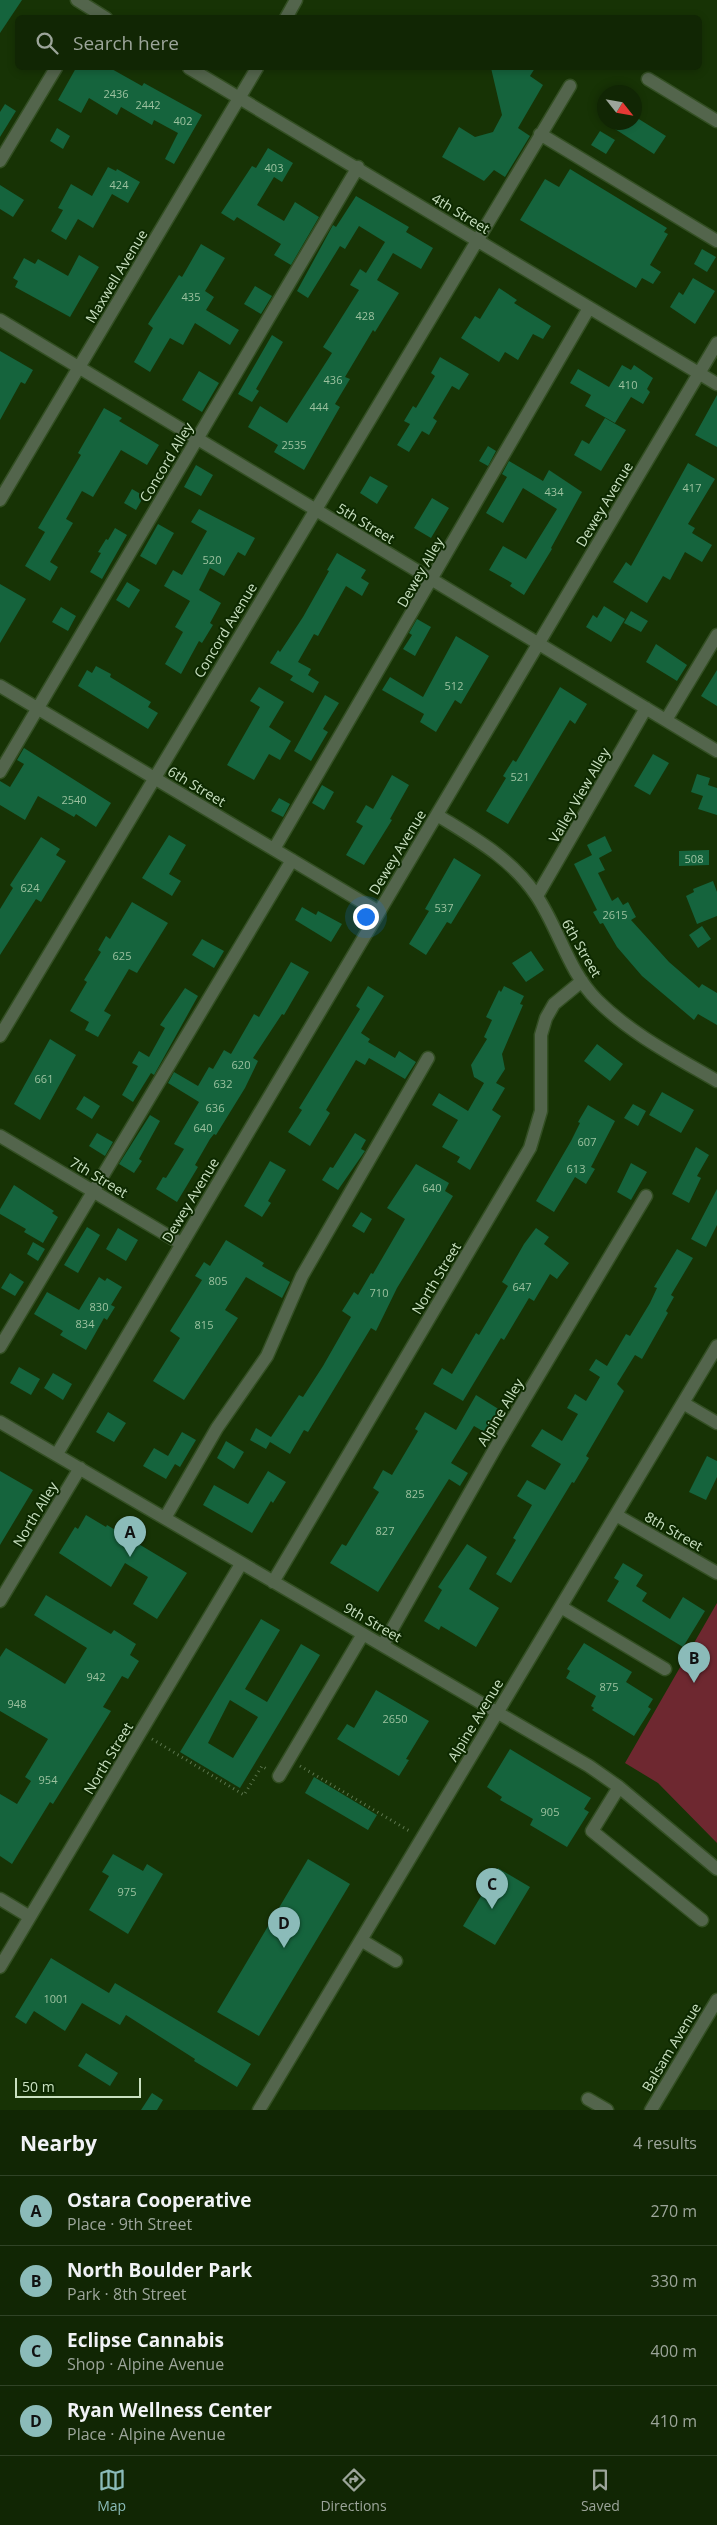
<!DOCTYPE html>
<meta charset="utf-8">
<style>
body{margin:0;font-family:"Open Sans",sans-serif;background:#1e3213;color:#f1f3f6}
.compass{position:absolute;left:597px;top:85px;width:45px;height:45px;border-radius:50%;background:#112604;box-shadow:0 2px 8px #0003;rotate:121deg}
.scale{position:absolute;left:15px;bottom:12px;width:126px;box-sizing:border-box;padding-left:5px;border:2px solid #c9e0c0;border-top:0;font-size:14px;line-height:18px;white-space:nowrap;color:#c9e0c0;-webkit-text-stroke:4px #0d2900;paint-order:stroke}
.you{position:absolute;left:365px;top:916px;width:18px;height:18px;margin:-12px;border:4px solid #fff;border-radius:50%;background:#1a73e8;box-shadow:0 0 0 8px #1a73e833}
.badge{display:grid;place-items:center;width:32px;height:32px;border-radius:50%;background:#8bbbb9;color:#111;font-size:16px;font-weight:700}
.pin{position:absolute;translate:-50% -41px;filter:drop-shadow(0 1px 2px #0008)}
.pin::after{content:'';position:absolute;top:26px;width:18px;height:15px;background:inherit;clip-path:polygon(0 0,100% 0,50% 100%)}
.list{margin:0;padding:0;list-style:none}
h2{display:flex;justify-content:space-between;align-items:center;height:65px;margin:0;padding:0 20px;font-size:21px}
h2 small{font-size:16px;font-weight:400;color:#9ca59a}
.list li{display:grid;grid-template-columns:32px 1fr auto;gap:15px;align-items:center;box-sizing:border-box;height:70px;padding:0 20px;border-top:1px solid #304326}
.list b{display:block;font-size:19px;white-space:nowrap}
.list p{margin:0;font-size:16px;white-space:nowrap;color:#9ca59a}
.list em{font-size:16px;font-style:normal;color:#9ca59a}
.icon{flex:none;width:28px;height:28px;fill:none;stroke:currentColor;stroke-width:2;stroke-linecap:round;stroke-linejoin:round}
.map{position:relative;flex:none;width:717px;height:2110px;overflow:hidden}
.search{position:absolute;background:#112604;box-shadow:0 2px 8px #0003;left:15px;right:15px;top:15px;height:55px;display:flex;align-items:center;gap:12px;box-sizing:border-box;padding:0 18px;border-radius:8px;color:#9ca59a;font-size:19px}
.sheet{height:345px;background:#112604}
nav{display:flex;justify-content:space-around;align-items:center;box-sizing:border-box;height:70px;border-top:1px solid #304326;background:#112604;font-size:14px;color:#9ca59a}
nav a{display:grid;justify-items:center;gap:2px}
nav .on{color:#8bbbb9}
.map>svg:first-child{display:block}
.green{fill:#6e2830}
.building{fill:#15643d;fill-rule:evenodd}
.lines{fill:none;stroke-linecap:round;stroke-linejoin:round}
.minor-casing{stroke:#334f23;stroke-width:15}
.path{stroke:#5d774f;stroke-width:3;stroke-dasharray:1 4;stroke-linecap:butt}
.minor{stroke:#53654c;stroke-width:12}
.labels{text-anchor:middle;dominant-baseline:central;stroke-width:4;stroke-linejoin:round;paint-order:stroke}
.number-label{font-size:11px;fill:#9cc19f}
.street-label{font-size:14px;fill:#c9e0c0;stroke:#0d2900}
</style>
<div class="map">
<svg width="717" height="2110" viewBox="0 0 717 2110">
<rect width="100%" height="100%" fill="#173305"/>
<path class="green" d="M 717,1603 L 717,1843 L 658,1783 L 625,1763 Z"/>
<path class="building" d="M 0,0 L 22,0 L 0,33 Z
M 76,68 L 110,68 L 142,86 L 144,83 L 202,115 L 174,164 L 165,159 L 178,133 L 154,120 L 152,125 L 121,107 L 117,115 L 89,98 L 81,113 L 58,100 Z
M 491,68 L 535,68 L 530,76 L 543,85 L 518,128 L 530,136 L 505,177 L 494,170 L 484,181 L 442,157 L 459,127 L 475,137 L 493,132 L 502,115 Z
M 5,104 L 16,111 L 0,137 L 0,112 Z
M 634,116 L 666,136 L 654,154 L 604,122 L 634,122 Z
M 57,128 L 70,136 L 63,149 L 50,141 Z
M 600,131 L 615,140 L 606,154 L 591,145 Z
M 268,148 L 293,163 L 282,182 L 274,177 L 257,205 L 284,221 L 295,202 L 319,217 L 291,265 L 274,255 L 281,244 L 237,217 L 234,221 L 221,213 L 252,166 L 256,168 Z
M 108,167 L 116,171 L 117,169 L 140,182 L 128,203 L 112,194 L 93,228 L 78,219 L 66,240 L 51,231 L 63,210 L 58,208 L 71,184 L 92,196 Z
M 570,169 L 667,228 L 664,232 L 668,234 L 650,265 L 661,272 L 653,284 L 642,278 L 636,288 L 520,220 L 545,179 L 559,187 Z
M 0,185 L 24,200 L 13,217 L 0,209 Z
M 356,196 L 409,227 L 406,232 L 433,248 L 421,269 L 393,253 L 377,280 L 399,293 L 375,332 L 373,330 L 345,377 L 350,379 L 335,404 L 340,407 L 304,470 L 274,452 L 278,445 L 248,427 L 260,406 L 287,423 L 332,353 L 323,347 L 359,290 L 350,285 L 360,269 L 366,273 L 385,242 L 359,226 L 345,249 L 340,246 L 308,298 L 297,291 L 333,225 L 336,227 Z
M 201,244 L 225,258 L 205,291 L 214,297 L 206,310 L 239,330 L 230,345 L 195,323 L 183,345 L 170,338 L 150,372 L 134,362 L 153,328 L 148,324 L 179,275 L 182,277 Z
M 702,249 L 716,257 L 707,272 L 694,264 Z
M 79,255 L 99,267 L 70,317 L 15,287 L 18,281 L 13,278 L 24,258 L 35,264 L 38,259 L 68,276 Z
M 693,278 L 715,291 L 695,324 L 670,307 L 679,292 L 683,295 Z
M 255,286 L 272,296 L 261,314 L 244,304 Z
M 499,288 L 517,300 L 514,303 L 551,326 L 543,339 L 533,334 L 518,360 L 505,352 L 499,362 L 461,338 L 475,316 L 480,319 Z
M 272,335 L 283,342 L 256,389 L 259,391 L 252,402 L 238,394 Z
M 0,351 L 33,370 L 25,384 L 21,382 L 0,420 Z
M 440,357 L 469,374 L 459,390 L 452,386 L 433,418 L 437,421 L 429,435 L 422,431 L 409,452 L 397,445 L 410,424 L 404,421 L 413,406 L 416,408 L 435,376 L 431,373 Z
M 622,365 L 631,370 L 634,365 L 653,378 L 647,389 L 650,392 L 643,404 L 631,397 L 615,423 L 585,406 L 591,395 L 570,383 L 578,369 L 609,387 Z
M 199,371 L 219,383 L 202,412 L 182,400 Z
M 717,395 L 717,447 L 695,435 Z
M 104,408 L 122,418 L 119,421 L 159,445 L 147,465 L 121,450 L 93,497 L 82,491 L 66,519 L 73,523 L 50,562 L 58,567 L 50,581 L 25,566 L 45,532 L 38,528 L 81,455 L 78,453 Z
M 605,418 L 626,430 L 601,471 L 574,455 L 582,440 L 589,444 Z
M 488,446 L 496,451 L 488,466 L 479,461 Z
M 509,461 L 543,481 L 549,470 L 582,492 L 551,548 L 552,549 L 524,595 L 510,586 L 512,583 L 489,570 L 503,546 L 526,559 L 557,509 L 523,488 L 503,523 L 486,513 L 507,477 L 502,474 Z
M 688,463 L 715,479 L 688,524 L 695,528 L 692,533 L 712,545 L 702,562 L 685,552 L 670,580 L 663,576 L 647,603 L 613,582 L 626,562 L 631,566 Z
M 196,465 L 213,475 L 201,496 L 184,487 Z
M 370,476 L 388,486 L 377,504 L 360,493 Z
M 132,489 L 144,496 L 136,510 L 124,503 Z
M 432,498 L 449,508 L 431,538 L 414,528 Z
M 199,509 L 255,538 L 245,556 L 238,552 L 224,576 L 210,568 L 199,590 L 221,603 L 210,623 L 213,625 L 202,643 L 199,641 L 181,674 L 165,664 L 183,632 L 175,627 L 190,601 L 164,586 L 173,570 L 182,575 L 207,531 L 191,522 Z
M 158,524 L 174,533 L 156,565 L 140,556 Z
M 115,528 L 127,535 L 102,579 L 90,572 L 101,553 L 98,552 L 106,539 L 108,540 Z
M 337,553 L 366,570 L 361,578 L 369,583 L 362,596 L 346,586 L 318,636 L 314,634 L 298,662 L 311,669 L 308,675 L 319,682 L 313,693 L 290,680 L 293,676 L 270,663 L 278,650 L 280,652 L 303,617 L 329,571 L 327,570 Z
M 127,582 L 140,590 L 129,608 L 116,600 Z
M 0,584 L 26,599 L 0,643 Z
M 604,606 L 625,619 L 611,642 L 586,627 L 593,615 L 597,618 Z
M 61,607 L 76,616 L 68,631 L 52,622 Z
M 631,611 L 648,621 L 641,632 L 624,623 Z
M 417,619 L 431,627 L 415,656 L 403,649 L 412,635 L 409,633 Z
M 456,636 L 489,656 L 461,704 L 455,700 L 436,732 L 420,722 L 424,714 L 382,690 L 390,677 L 423,697 Z
M 656,644 L 687,665 L 677,681 L 646,662 Z
M 96,666 L 111,674 L 110,677 L 151,702 L 148,707 L 158,713 L 148,729 L 78,686 L 87,670 L 92,673 Z
M 717,670 L 717,706 L 701,696 Z
M 259,687 L 284,702 L 269,727 L 291,741 L 280,760 L 269,754 L 254,780 L 227,765 L 260,707 L 250,701 Z
M 560,687 L 587,704 L 575,724 L 570,720 L 508,824 L 486,811 L 506,778 L 503,776 L 513,760 L 516,762 Z
M 325,695 L 339,703 L 323,729 L 328,732 L 311,761 L 294,751 Z
M 24,748 L 111,803 L 96,827 L 76,814 L 74,817 L 38,796 L 25,820 L 0,805 L 0,781 L 10,787 L 24,764 L 17,760 Z
M 653,754 L 669,763 L 650,795 L 634,786 Z
M 697,774 L 710,778 L 708,785 L 717,788 L 717,815 L 698,809 L 703,796 L 691,792 Z
M 392,775 L 409,785 L 390,819 L 392,820 L 364,865 L 346,855 L 363,826 L 356,822 L 366,805 L 373,809 Z
M 322,785 L 334,792 L 324,810 L 312,803 Z
M 279,798 L 290,804 L 283,817 L 271,811 Z
M 169,835 L 186,845 L 169,874 L 181,881 L 172,896 L 142,878 Z
M 605,836 L 612,851 L 599,858 L 605,870 L 598,873 L 612,901 L 618,897 L 623,905 L 628,902 L 636,917 L 631,920 L 669,962 L 699,988 L 702,984 L 717,993 L 717,1025 L 698,1014 L 694,1020 L 642,976 L 617,947 L 603,923 L 600,924 L 593,912 L 597,910 L 574,864 L 592,855 L 587,845 Z
M 41,837 L 60,849 L 56,855 L 66,861 L 41,902 L 36,899 L 0,955 L 0,909 L 13,888 L 10,885 Z
M 709,850 L 709,865 L 679,866 L 679,851 Z
M 454,858 L 481,875 L 451,924 L 447,922 L 426,955 L 409,944 L 429,911 L 425,909 Z
M 713,881 L 717,892 L 717,916 L 697,924 L 686,896 L 694,892 L 693,889 Z
M 132,902 L 168,923 L 137,973 L 129,969 L 104,1011 L 111,1015 L 98,1037 L 85,1030 L 89,1022 L 70,1011 L 87,982 L 84,980 L 101,952 L 98,950 L 106,936 L 110,939 Z
M 302,907 L 316,915 L 318,911 L 342,924 L 331,942 L 295,920 Z
M 702,926 L 711,939 L 698,948 L 689,935 Z
M 202,939 L 224,951 L 214,968 L 192,955 Z
M 531,951 L 544,970 L 526,982 L 512,963 Z
M 291,962 L 309,972 L 284,1015 L 282,1014 L 253,1058 L 258,1061 L 245,1088 L 216,1135 L 214,1134 L 210,1139 L 195,1165 L 198,1167 L 177,1202 L 156,1189 L 163,1177 L 166,1178 L 184,1149 L 174,1144 L 199,1102 L 168,1083 L 174,1072 L 198,1086 L 209,1067 L 213,1069 L 224,1050 L 231,1054 L 254,1014 L 259,1017 Z
M 368,986 L 384,996 L 361,1033 L 370,1039 L 368,1042 L 395,1058 L 399,1051 L 416,1062 L 405,1079 L 369,1058 L 365,1065 L 356,1060 L 326,1110 L 330,1113 L 310,1146 L 288,1132 L 302,1110 L 299,1108 L 360,1009 L 356,1006 Z
M 504,986 L 524,996 L 520,1004 L 523,1005 L 502,1054 L 505,1069 L 496,1083 L 505,1088 L 492,1110 L 501,1116 L 470,1170 L 457,1162 L 460,1157 L 442,1147 L 458,1120 L 432,1105 L 439,1093 L 468,1111 L 484,1083 L 474,1077 L 471,1065 L 487,1039 L 484,1037 L 492,1020 L 486,1017 L 499,990 L 501,992 Z
M 185,988 L 198,996 L 154,1075 L 151,1073 L 133,1102 L 122,1095 L 138,1066 L 132,1063 L 139,1051 L 149,1057 L 165,1028 L 160,1025 Z
M 50,1039 L 76,1055 L 40,1120 L 14,1104 Z
M 597,1044 L 623,1064 L 610,1081 L 584,1061 Z
M 662,1092 L 694,1110 L 681,1133 L 649,1115 Z
M 84,1096 L 100,1106 L 92,1119 L 76,1109 Z
M 633,1104 L 646,1111 L 638,1126 L 624,1118 Z
M 588,1105 L 615,1121 L 591,1167 L 595,1169 L 586,1184 L 575,1177 L 554,1212 L 536,1201 L 571,1141 L 580,1123 L 578,1122 Z
M 150,1115 L 160,1121 L 139,1159 L 142,1161 L 134,1173 L 119,1164 Z
M 97,1133 L 113,1142 L 105,1156 L 89,1146 Z
M 355,1133 L 366,1140 L 361,1149 L 365,1151 L 338,1190 L 322,1180 L 330,1167 L 333,1168 Z
M 696,1147 L 709,1155 L 697,1176 L 701,1178 L 689,1203 L 672,1194 Z
M 270,1161 L 286,1170 L 268,1201 L 271,1203 L 262,1217 L 244,1206 Z
M 631,1163 L 647,1172 L 631,1200 L 617,1192 Z
M 416,1164 L 449,1183 L 445,1191 L 453,1196 L 397,1288 L 376,1331 L 371,1328 L 308,1432 L 304,1430 L 290,1454 L 270,1442 L 266,1449 L 250,1440 L 256,1428 L 271,1437 L 299,1395 L 303,1397 L 323,1366 L 351,1317 L 342,1311 L 354,1292 L 358,1295 L 371,1273 L 373,1274 L 405,1219 L 387,1208 Z
M 14,1185 L 54,1211 L 52,1213 L 58,1217 L 43,1243 L 24,1232 L 26,1229 L 0,1214 L 0,1209 Z
M 717,1189 L 717,1225 L 706,1247 L 691,1239 Z
M 361,1212 L 372,1219 L 364,1233 L 352,1226 Z
M 87,1227 L 100,1235 L 78,1273 L 64,1265 Z
M 118,1228 L 138,1240 L 126,1261 L 106,1249 Z
M 536,1228 L 549,1237 L 544,1244 L 569,1263 L 557,1279 L 550,1274 L 534,1301 L 529,1298 L 504,1340 L 501,1338 L 463,1401 L 433,1384 L 442,1368 L 452,1374 L 476,1333 L 479,1335 L 508,1286 L 502,1282 L 524,1244 Z
M 226,1240 L 264,1263 L 262,1266 L 290,1282 L 282,1298 L 246,1277 L 225,1310 L 238,1318 L 184,1400 L 153,1381 L 180,1338 L 170,1331 L 202,1280 L 195,1276 L 204,1262 L 210,1266 Z
M 33,1242 L 45,1249 L 38,1261 L 27,1254 Z
M 677,1249 L 693,1258 L 671,1295 L 674,1297 L 666,1311 L 668,1313 L 642,1359 L 635,1355 L 617,1384 L 624,1391 L 586,1456 L 589,1458 L 574,1483 L 572,1482 L 511,1583 L 496,1574 L 516,1540 L 513,1538 L 532,1505 L 517,1496 L 527,1480 L 545,1490 L 561,1464 L 531,1446 L 542,1429 L 562,1441 L 578,1414 L 567,1408 L 575,1394 L 586,1401 L 600,1377 L 589,1370 L 596,1359 L 607,1366 L 626,1334 L 630,1336 L 650,1303 L 657,1288 L 654,1287 Z
M 10,1273 L 24,1282 L 15,1296 L 1,1288 Z
M 99,1277 L 105,1281 L 107,1278 L 122,1287 L 111,1305 L 115,1307 L 107,1320 L 104,1318 L 86,1350 L 60,1335 L 63,1331 L 34,1314 L 47,1292 L 79,1310 Z
M 19,1367 L 40,1379 L 31,1395 L 10,1383 Z
M 53,1373 L 72,1384 L 63,1400 L 44,1388 Z
M 476,1395 L 500,1410 L 486,1433 L 474,1426 L 451,1463 L 468,1473 L 460,1486 L 449,1479 L 378,1592 L 330,1563 L 342,1544 L 346,1546 L 379,1492 L 373,1488 L 383,1470 L 392,1475 L 418,1431 L 415,1429 L 425,1412 L 456,1430 Z
M 108,1412 L 126,1423 L 114,1442 L 96,1432 Z
M 182,1432 L 196,1440 L 180,1467 L 175,1464 L 166,1479 L 143,1466 L 154,1448 L 168,1456 Z
M 226,1441 L 244,1452 L 234,1469 L 217,1458 Z
M 707,1456 L 717,1461 L 717,1477 L 706,1500 L 689,1492 Z
M 0,1471 L 33,1490 L 0,1545 Z
M 268,1471 L 286,1482 L 273,1503 L 271,1501 L 252,1533 L 203,1505 L 214,1485 L 248,1504 Z
M 86,1515 L 106,1527 L 107,1525 L 187,1573 L 157,1619 L 133,1604 L 148,1577 L 125,1563 L 111,1587 L 59,1553 L 75,1527 L 78,1529 Z
M 467,1544 L 487,1557 L 469,1589 L 499,1608 L 476,1647 L 441,1626 L 439,1630 L 424,1621 L 442,1590 L 438,1587 Z
M 623,1563 L 643,1575 L 636,1586 L 647,1593 L 642,1601 L 670,1619 L 683,1597 L 705,1611 L 683,1647 L 607,1601 L 619,1581 L 614,1578 Z
M 46,1595 L 111,1634 L 114,1630 L 136,1644 L 130,1655 L 139,1661 L 128,1679 L 122,1676 L 103,1707 L 111,1711 L 53,1804 L 50,1802 L 12,1864 L 0,1856 L 0,1794 L 17,1804 L 31,1781 L 25,1777 L 48,1739 L 0,1711 L 0,1657 L 6,1648 L 65,1684 L 87,1648 L 34,1615 Z
M 261,1619 L 280,1630 L 245,1689 L 267,1702 L 301,1644 L 320,1655 L 240,1788 L 180,1752 ZM 230,1700 L 258,1717 L 233,1758 L 208,1743 Z
M 584,1643 L 632,1672 L 626,1682 L 653,1699 L 648,1707 L 651,1709 L 634,1736 L 592,1710 L 594,1708 L 591,1706 L 596,1696 L 566,1678 L 570,1671 L 567,1669 Z
M 376,1690 L 429,1721 L 406,1759 L 409,1760 L 399,1776 L 337,1739 L 347,1724 L 354,1728 Z
M 510,1749 L 591,1798 L 584,1809 L 589,1812 L 567,1847 L 530,1825 L 533,1819 L 500,1800 L 502,1797 L 487,1787 Z
M 314,1777 L 377,1815 L 368,1830 L 305,1793 Z
M 113,1854 L 143,1871 L 147,1864 L 163,1874 L 128,1934 L 89,1910 L 109,1876 L 102,1872 Z
M 308,1859 L 350,1884 L 259,2036 L 217,2012 Z
M 498,1868 L 530,1887 L 495,1945 L 463,1926 Z
M 51,1958 L 109,1993 L 115,1983 L 251,2064 L 237,2087 L 194,2061 L 195,2059 L 126,2015 L 120,2025 L 82,2003 L 65,2031 L 34,2011 L 26,2024 L 15,2017 Z
M 86,2053 L 118,2073 L 110,2086 L 78,2066 Z
M 152,2093 L 163,2100 L 157,2110 L 141,2110 Z"/>
<g class="lines">
<defs>
<path id="minor" d="M 77,0 L 106,18
M 286,18 L 296,0
M 189,68 L 717,384
M 648,79 L 717,121
M 540,134 L 717,241
M 0,161 L 56,68
M 0,320 L 717,751
M 0,500 L 257,68
M 0,686 L 379,912
M 666,720 L 717,635
M 0,772 L 358,167
M 437,815 C 474,838 511,858 536,895 C 559,929 568,971 597,1000 C 631,1034 676,1057 717,1081
M 274,849 L 589,308
M 537,896 L 646,708
M 0,1036 L 570,86
M 0,1136 L 182,1244
M 0,1347 L 292,860
M 683,1403 L 717,1423
M 0,1422 L 589,1766 L 619,1787 L 717,1869
M 57,1454 L 717,343
M 616,1515 L 717,1573
M 165,1518 L 217,1428 L 267,1356 L 302,1276 L 428,1058
M 273,1582 L 530,1148 L 541,1111 L 541,1035 L 546,1018 L 554,1004 L 582,981
M 0,1601 L 80,1468
M 561,1607 L 665,1669
M 383,1645 L 497,1445 L 646,1196
M 279,1776 L 363,1634
M 619,1787 L 592,1831 L 702,1920
M 0,1899 L 30,1917
M 361,1940 L 396,1961
M 0,1967 L 241,1564
M 588,2099 L 607,2110
M 259,2110 L 717,1346
M 651,2110 L 717,2000"/>
</defs>
<use href="#minor" class="minor-casing"/>
<path class="path" d="M 152,1739 L 244,1795 L 262,1766 L 268,1770
M 300,1766 L 411,1832"/>
<use href="#minor" class="minor"/>
</g>
<g class="labels">
<g class="number-label">
<text x="116" y="93">2436</text>
<text x="148" y="104">2442</text>
<text x="183" y="120">402</text>
<text x="274" y="167">403</text>
<text x="119" y="184">424</text>
<text x="191" y="296">435</text>
<text x="365" y="315">428</text>
<text x="333" y="379">436</text>
<text x="628" y="384">410</text>
<text x="319" y="406">444</text>
<text x="294" y="444">2535</text>
<text x="692" y="487">417</text>
<text x="554" y="491">434</text>
<text x="212" y="559">520</text>
<text x="454" y="685">512</text>
<text x="520" y="776">521</text>
<text x="74" y="799">2540</text>
<text x="694" y="858">508</text>
<text x="30" y="887">624</text>
<text x="444" y="907">537</text>
<text x="615" y="914">2615</text>
<text x="122" y="955">625</text>
<text x="241" y="1064">620</text>
<text x="44" y="1078">661</text>
<text x="223" y="1083">632</text>
<text x="215" y="1107">636</text>
<text x="203" y="1127">640</text>
<text x="587" y="1141">607</text>
<text x="576" y="1168">613</text>
<text x="432" y="1187">640</text>
<text x="218" y="1280">805</text>
<text x="522" y="1286">647</text>
<text x="379" y="1292">710</text>
<text x="99" y="1306">830</text>
<text x="85" y="1323">834</text>
<text x="204" y="1324">815</text>
<text x="415" y="1493">825</text>
<text x="385" y="1530">827</text>
<text x="96" y="1676">942</text>
<text x="609" y="1686">875</text>
<text x="17" y="1703">948</text>
<text x="395" y="1718">2650</text>
<text x="48" y="1779">954</text>
<text x="550" y="1811">905</text>
<text x="127" y="1891">975</text>
<text x="56" y="1998">1001</text>
</g>
<g class="street-label">
<text transform="translate(461 213) rotate(31)">4th Street</text>
<text transform="translate(116 276) rotate(-59)">Maxwell Avenue</text>
<text transform="translate(166 462) rotate(-59)">Concord Alley</text>
<text transform="translate(604 504) rotate(-59)">Dewey Avenue</text>
<text transform="translate(366 523) rotate(31)">5th Street</text>
<text transform="translate(420 572) rotate(-60)">Dewey Alley</text>
<text transform="translate(225 630) rotate(-59)">Concord Avenue</text>
<text transform="translate(197 786) rotate(31)">6th Street</text>
<text transform="translate(579 795) rotate(-60)">Valley View Alley</text>
<text transform="translate(397 852) rotate(-59)">Dewey Avenue</text>
<text transform="translate(582 948) rotate(60)">6th Street</text>
<text transform="translate(99 1177) rotate(31)">7th Street</text>
<text transform="translate(190 1200) rotate(-59)">Dewey Avenue</text>
<text transform="translate(436 1278) rotate(-59)">North Street</text>
<text transform="translate(500 1412) rotate(-59)">Alpine Alley</text>
<text transform="translate(35 1514) rotate(-59)">North Alley</text>
<text transform="translate(674 1531) rotate(30)">8th Street</text>
<text transform="translate(373 1622) rotate(30)">9th Street</text>
<text transform="translate(475 1720) rotate(-59)">Alpine Avenue</text>
<text transform="translate(108 1758) rotate(-59)">North Street</text>
<text transform="translate(671 2047) rotate(-59)">Balsam Avenue</text>
</g>
</g>
</svg>
<svg class="compass" viewBox="-18 -18 36 36"><path d="M0-13l5 13h-10z" fill="#e53935"/><path d="M0 13l5-13h-10z" fill="#9ca59a"/></svg>
<div class="scale">50 m</div>
<div class="you"></div>
<div class="pin badge" style="left:130px;top:1557px">A</div>
<div class="pin badge" style="left:694px;top:1683px">B</div>
<div class="pin badge" style="left:492px;top:1909px">C</div>
<div class="pin badge" style="left:284px;top:1948px">D</div>
<div class="search"><svg class="icon" aria-label="search" viewBox="0 0 24 24"><circle cx="10" cy="10" r="6"/><path d="M15 15l6 6"/></svg>Search here</div>
</div>
<section class="sheet">
<h2>Nearby<small>4 results</small></h2>
<ul class="list">
<li><span class="badge">A</span><div><b>Ostara Cooperative</b><p>Place · 9th Street</p></div><em>270 m</em></li>
<li><span class="badge">B</span><div><b>North Boulder Park</b><p>Park · 8th Street</p></div><em>330 m</em></li>
<li><span class="badge">C</span><div><b>Eclipse Cannabis</b><p>Shop · Alpine Avenue</p></div><em>400 m</em></li>
<li><span class="badge">D</span><div><b>Ryan Wellness Center</b><p>Place · Alpine Avenue</p></div><em>410 m</em></li>
</ul>
</section>
<nav>
<a class="on"><svg class="icon" aria-label="map" viewBox="0 0 24 24"><path d="M3 6l6-2 6 2 6-2v14l-6 2-6-2-6 2zM9 4v14M15 6v14"/></svg>Map</a>
<a><svg class="icon" aria-label="directions" viewBox="0 0 24 24"><path d="M12 3l9 9-9 9-9-9zM9 14v-3h6M13 9l2 2-2 2"/></svg>Directions</a>
<a><svg class="icon" aria-label="saved" viewBox="0 0 24 24"><path d="M7 4h10v16l-5-4-5 4z"/></svg>Saved</a>
</nav>
